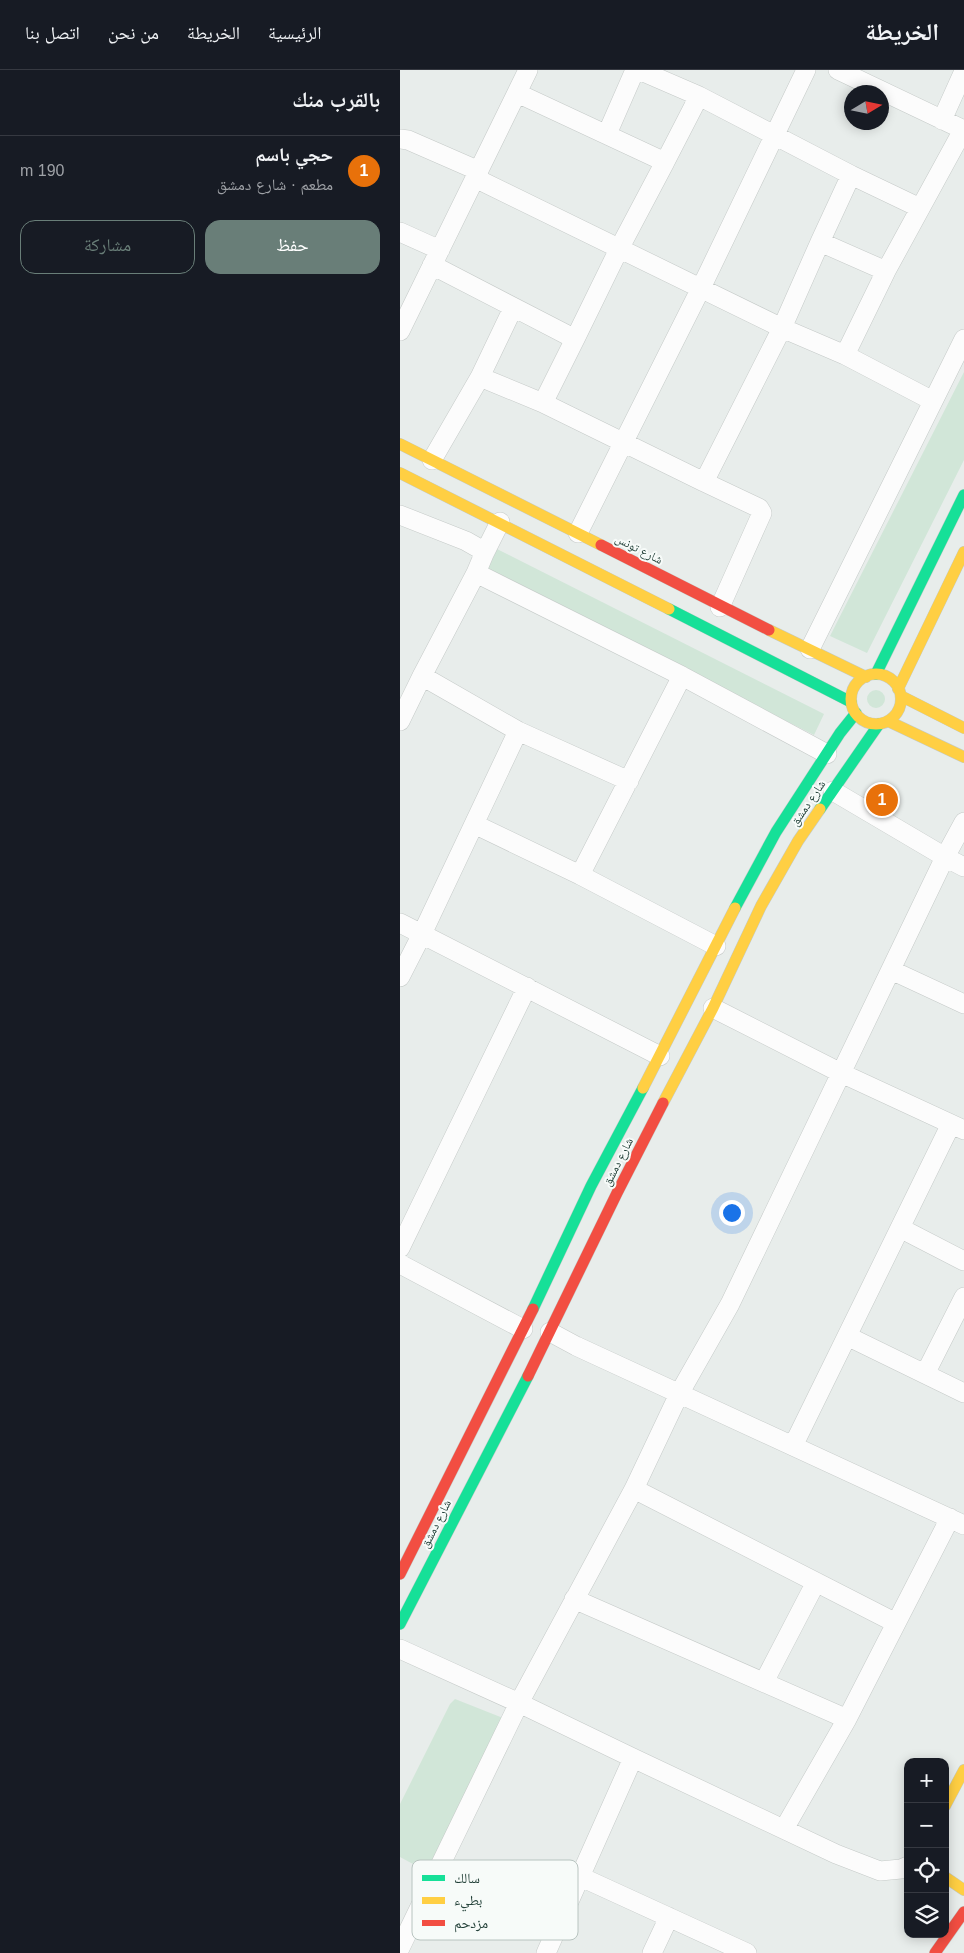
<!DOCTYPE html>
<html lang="ar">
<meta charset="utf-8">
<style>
body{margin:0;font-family:Helvetica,"Noto Naskh Arabic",sans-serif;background:#20242c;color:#f1f3f6;direction:rtl}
.controls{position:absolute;right:15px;bottom:15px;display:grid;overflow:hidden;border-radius:10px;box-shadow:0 2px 12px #0003}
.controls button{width:45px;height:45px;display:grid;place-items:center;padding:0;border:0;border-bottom:1px solid #363941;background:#171b24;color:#f1f3f6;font:25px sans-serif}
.compass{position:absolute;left:444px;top:15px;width:45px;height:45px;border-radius:50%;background:#171b24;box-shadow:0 2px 12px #0003;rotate:80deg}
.you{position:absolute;left:331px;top:1142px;width:18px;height:18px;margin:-12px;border:4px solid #fff;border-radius:50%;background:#1a73e8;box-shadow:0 0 0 8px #1a73e833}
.badge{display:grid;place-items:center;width:32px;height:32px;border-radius:50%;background:#697e78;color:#fff;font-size:16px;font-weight:700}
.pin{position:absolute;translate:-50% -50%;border:2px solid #fff;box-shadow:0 1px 5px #0006}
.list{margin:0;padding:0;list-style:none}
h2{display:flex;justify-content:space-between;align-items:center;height:65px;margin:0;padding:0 20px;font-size:21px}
h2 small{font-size:16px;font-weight:400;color:#9ea1a6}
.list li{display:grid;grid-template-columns:32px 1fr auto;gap:15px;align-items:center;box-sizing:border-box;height:70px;padding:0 20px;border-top:1px solid #363941}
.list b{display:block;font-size:19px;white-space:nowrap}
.list p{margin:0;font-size:16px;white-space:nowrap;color:#9ea1a6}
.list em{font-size:16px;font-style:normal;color:#9ea1a6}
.actions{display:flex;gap:10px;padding:15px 20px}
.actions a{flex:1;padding:11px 0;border:1px solid #697e78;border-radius:15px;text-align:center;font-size:18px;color:#697e78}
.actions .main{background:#697e78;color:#fff}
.icon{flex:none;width:28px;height:28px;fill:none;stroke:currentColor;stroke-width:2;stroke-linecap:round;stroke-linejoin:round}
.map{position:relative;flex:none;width:564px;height:1883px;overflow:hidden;direction:ltr}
header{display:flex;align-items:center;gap:30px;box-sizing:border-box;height:70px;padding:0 25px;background:#171b24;border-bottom:1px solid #363941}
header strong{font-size:24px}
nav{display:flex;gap:28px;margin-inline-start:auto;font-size:18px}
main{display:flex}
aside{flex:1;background:#171b24}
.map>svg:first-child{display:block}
.green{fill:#d1e6d8}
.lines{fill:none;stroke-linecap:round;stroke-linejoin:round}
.street-casing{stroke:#c5cac8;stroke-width:20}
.fast-casing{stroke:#c3cbc8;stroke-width:12}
.slow-casing{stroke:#c3cbc8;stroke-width:12}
.jam-casing{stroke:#c3cbc8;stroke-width:12}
.street{stroke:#fcfcfc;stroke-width:19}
.fast{stroke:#16e098;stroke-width:11}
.slow{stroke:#ffcf43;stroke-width:11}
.jam{stroke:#f24e42;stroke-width:11}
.labels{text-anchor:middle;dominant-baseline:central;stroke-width:4;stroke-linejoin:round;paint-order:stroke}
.street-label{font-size:12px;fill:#24423a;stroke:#f7fbf9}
.key{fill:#f7fbf9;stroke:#b8c4c0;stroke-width:1}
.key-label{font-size:14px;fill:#24423a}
</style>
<header>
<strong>الخريطة</strong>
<nav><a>الرئيسية</a><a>الخريطة</a><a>من نحن</a><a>اتصل بنا</a></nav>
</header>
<main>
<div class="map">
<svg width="564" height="1883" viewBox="0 0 564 1883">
<rect width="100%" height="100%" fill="#e8edeb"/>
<path class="green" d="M 564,302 L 564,390 L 467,583 L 430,566 Z
M 97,479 L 424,644 L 414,665 L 87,500 Z
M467 629a9 9 0 1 1 18 0a9 9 0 1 1-18 0Z
M 55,1629 L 103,1648 L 36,1801 L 26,1801 L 0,1787 L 0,1734 L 50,1634 Z"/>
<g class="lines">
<defs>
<path id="street" d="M 438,0 L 564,60
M 117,23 L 265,92 L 299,26 L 239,0
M 299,26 L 451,105 L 420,172 L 486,201 L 563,60
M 542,50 L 564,1
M 207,64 L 235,0
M 0,69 L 8,70 L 79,101
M 451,105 L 520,138
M 75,108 L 382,258 L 445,285 L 533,331
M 0,162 L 40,180
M 32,195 L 175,269 L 143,333 L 80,307 L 32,390
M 0,261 L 128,0
M 175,269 L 219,179 L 265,92
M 445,285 L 486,201
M 80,307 L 113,238
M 143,333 L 304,412
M 0,445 L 66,471 L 80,479 L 84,484 L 76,503 L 22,606 L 118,661 L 22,864 L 0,907
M 178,463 L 301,218 L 406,0
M 84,484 L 100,452
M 76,503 L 282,606 L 427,684
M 320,537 L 362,443 L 359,438 L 304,412 L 382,258 L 420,172
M 410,579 L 564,269
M 0,651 L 22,606
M 118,661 L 229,711
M 564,752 L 545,787 L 564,797
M 74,754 L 180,805 L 316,876
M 180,805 L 282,606
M 0,853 L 260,986
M 491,900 L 564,934
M 313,938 L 441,1003 L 564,1060
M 500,1158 L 564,1191
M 0,1178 L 127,917
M 0,1194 L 123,1259
M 150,1262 L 176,1276 L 564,1455
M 447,1266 L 564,1323
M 525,1304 L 564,1227
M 393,1376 L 551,1054
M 234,1419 L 496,1553
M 174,1529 L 447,1649
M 0,1579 L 119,1633 L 233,1688 L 436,1784 L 480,1801 L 501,1799 L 508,1796
M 364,1612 L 416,1512
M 384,1759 L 447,1649 L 550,1448
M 181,1807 L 347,1883
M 0,1878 L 119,1633 L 234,1419 L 279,1324 L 330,1234 L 545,787 L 433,721
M 146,1883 L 233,1688
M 252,1883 L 269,1847"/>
<path id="fast" d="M 269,539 L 451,632
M 476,604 L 564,425
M 420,739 L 479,654
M 335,838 L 376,762 L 440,663 L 456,643
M 133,1239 L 191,1116 L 243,1018
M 0,1554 L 128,1306"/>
<path id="slow" d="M 0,374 L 201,475
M 0,403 L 269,539
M 369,560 L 466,607
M451 629a25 25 0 1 1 50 0a25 25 0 1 1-50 0Z
M 498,619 L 564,482
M 501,626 L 564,658
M 488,651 L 564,687
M 243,1018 L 335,838
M 263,1033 L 313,938 L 361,836 L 398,771 L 420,739
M 545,1736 L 564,1700
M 545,1807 L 564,1820"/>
<path id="jam" d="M 201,475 L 369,560
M 128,1306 L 217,1123 L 263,1033
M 0,1504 L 133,1239
M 535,1883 L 564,1842"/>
</defs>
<use href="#street" class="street-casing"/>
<use href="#fast" class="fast-casing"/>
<use href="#slow" class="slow-casing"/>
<use href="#jam" class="jam-casing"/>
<use href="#street" class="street"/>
<use href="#fast" class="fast"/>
<use href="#slow" class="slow"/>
<use href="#jam" class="jam"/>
</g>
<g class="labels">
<g class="street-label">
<text transform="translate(239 479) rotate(27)">شارع تونس</text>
<text transform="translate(408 733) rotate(-56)">شارع دمشق</text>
<text transform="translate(218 1092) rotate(-63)">شارع دمشق</text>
<text transform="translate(36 1454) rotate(-63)">شارع دمشق</text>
</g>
</g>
<rect x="12" y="1790" width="166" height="80" rx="8" class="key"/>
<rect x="22" y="1805" width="23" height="6" fill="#16e098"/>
<rect x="22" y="1827" width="23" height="7" fill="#ffcf43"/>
<rect x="22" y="1850" width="23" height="6" fill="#f24e42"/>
<g class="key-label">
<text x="54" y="1813">سالك</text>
<text x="54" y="1835">بطيء</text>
<text x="54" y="1858">مزدحم</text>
</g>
</svg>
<div class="controls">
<button>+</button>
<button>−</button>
<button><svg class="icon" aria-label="locate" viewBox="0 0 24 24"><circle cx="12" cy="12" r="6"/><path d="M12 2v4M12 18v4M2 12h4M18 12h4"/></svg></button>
<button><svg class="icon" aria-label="layers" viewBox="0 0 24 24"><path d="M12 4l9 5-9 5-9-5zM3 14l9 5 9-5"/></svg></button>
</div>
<svg class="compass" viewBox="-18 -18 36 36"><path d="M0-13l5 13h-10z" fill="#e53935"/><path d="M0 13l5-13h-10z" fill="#9ea1a6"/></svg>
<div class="you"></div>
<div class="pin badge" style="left:482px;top:730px;background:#e8710a">1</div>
</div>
<aside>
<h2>بالقرب منك<small></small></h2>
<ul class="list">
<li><span class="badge" style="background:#e8710a">1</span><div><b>حجي باسم</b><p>مطعم · شارع دمشق</p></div><em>190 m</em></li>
</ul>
<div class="actions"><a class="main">حفظ</a><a>مشاركة</a></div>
</aside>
</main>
